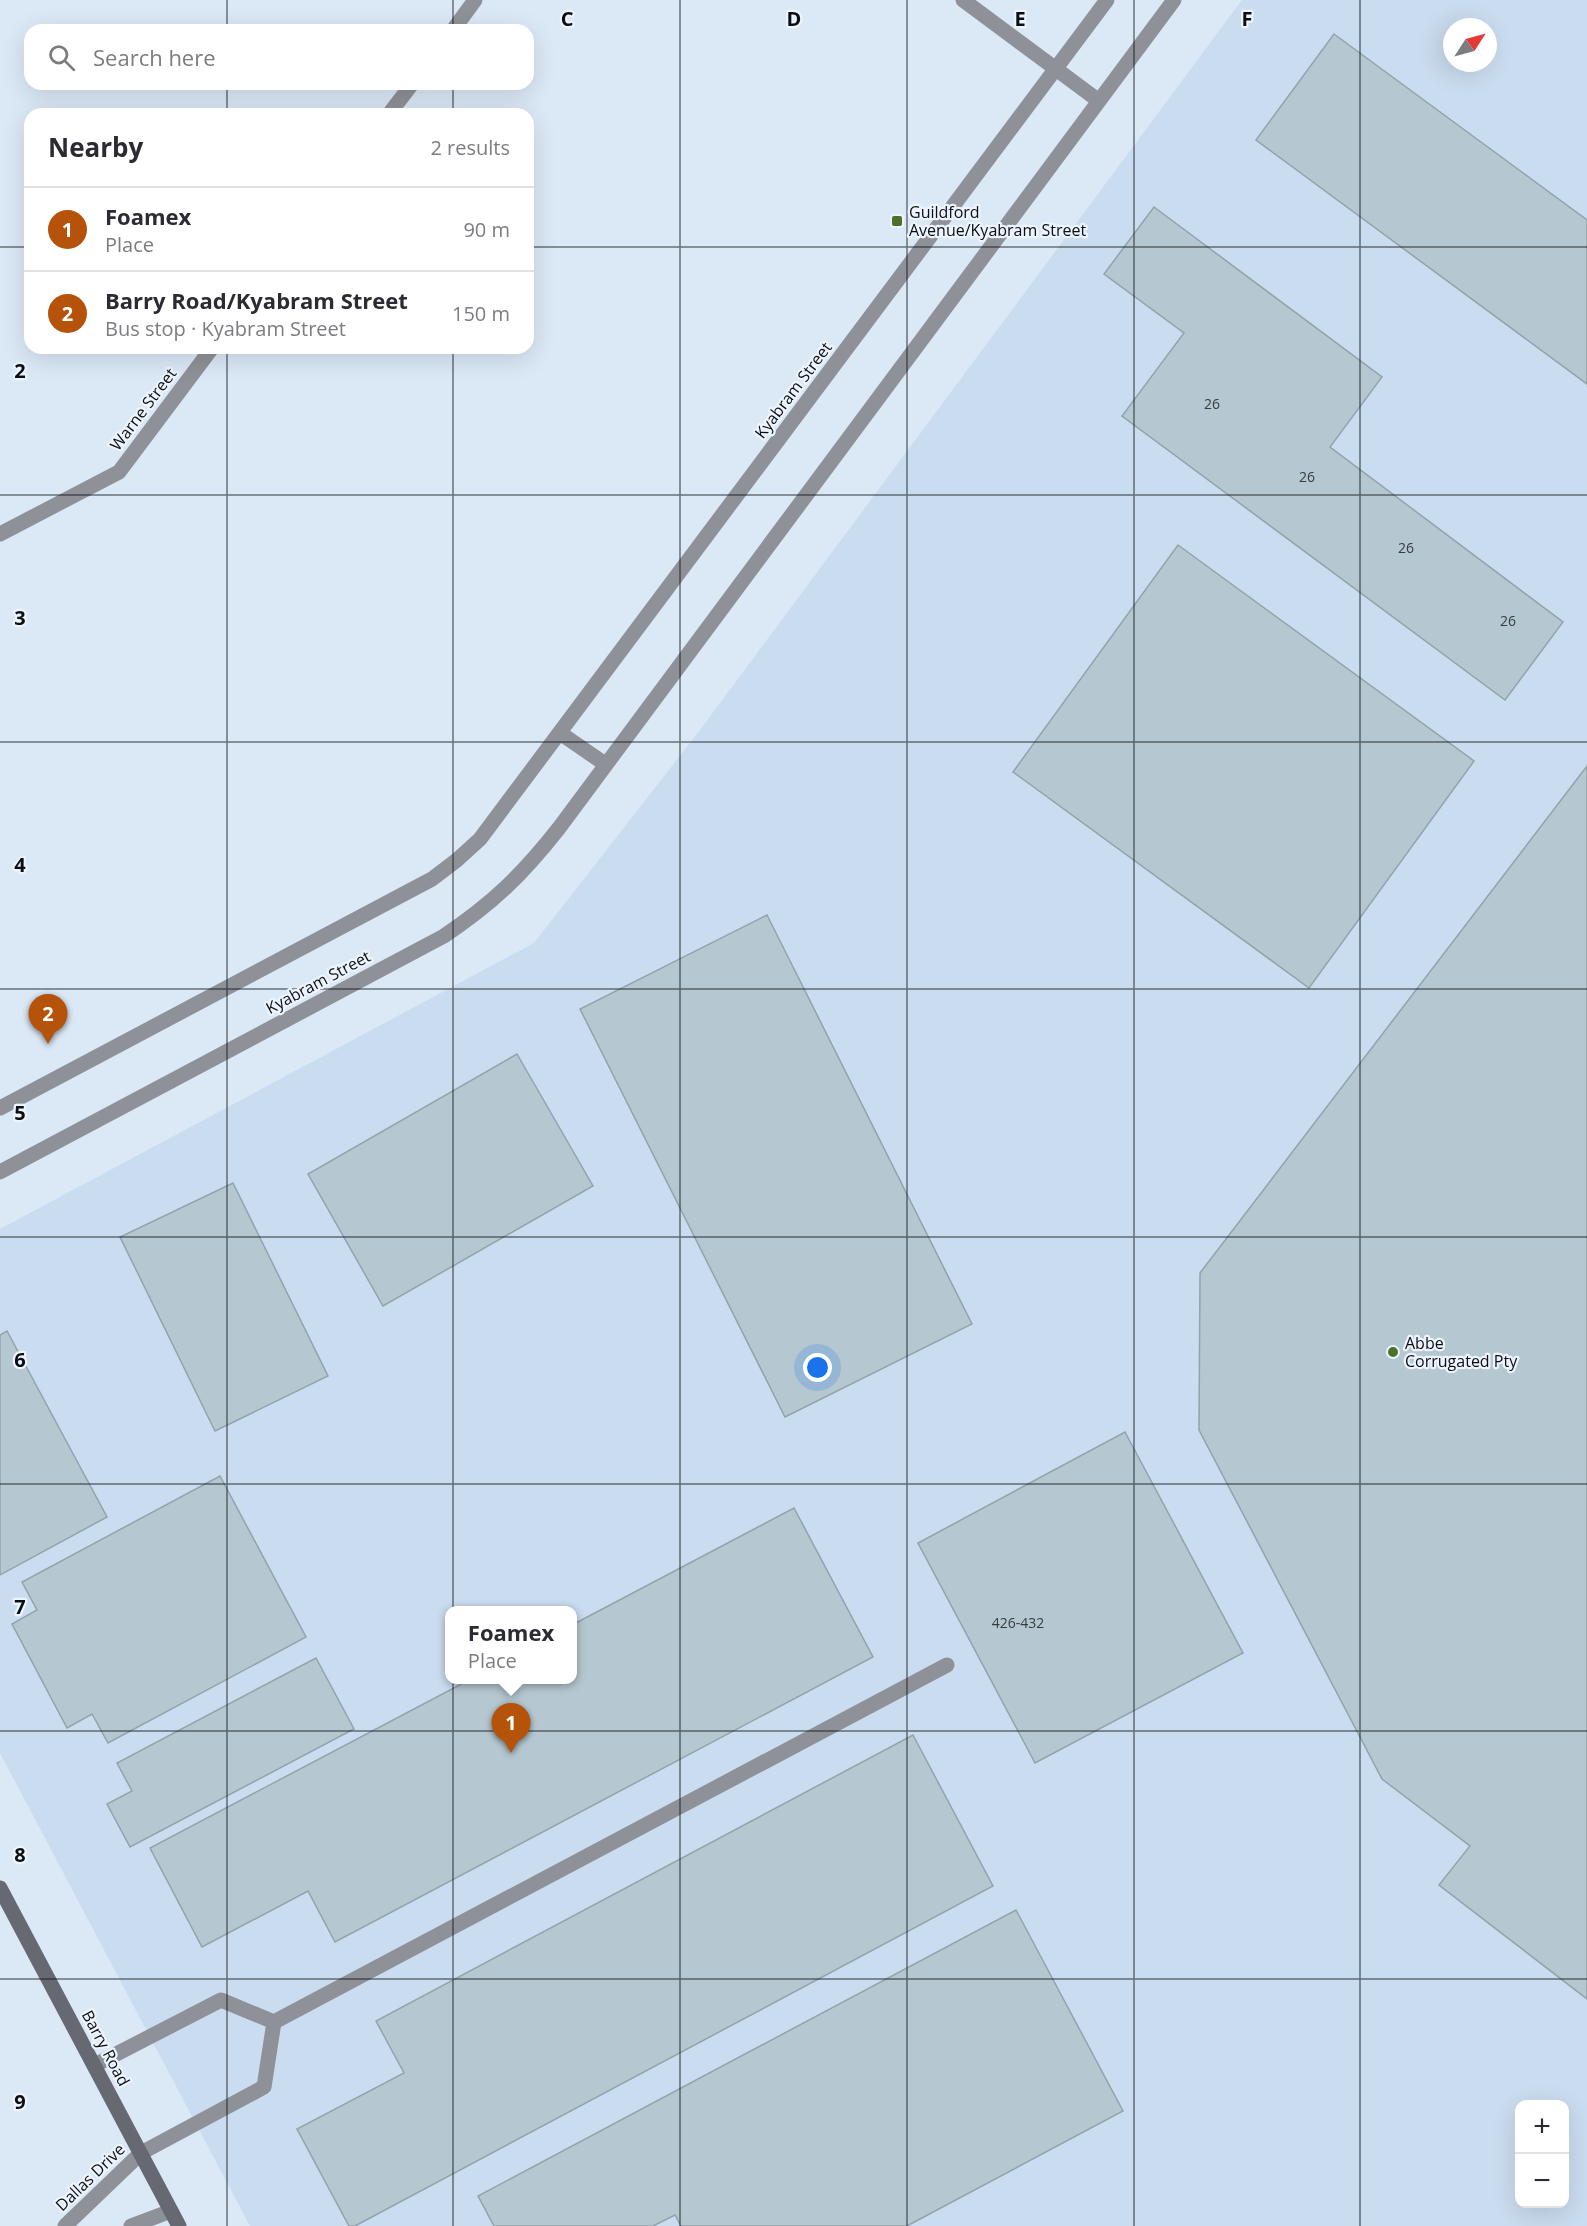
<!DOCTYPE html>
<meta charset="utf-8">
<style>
body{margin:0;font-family:"Open Sans",sans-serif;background:#f7f7f7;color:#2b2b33}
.controls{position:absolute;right:18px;bottom:18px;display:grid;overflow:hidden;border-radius:12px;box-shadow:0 6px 24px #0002}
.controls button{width:54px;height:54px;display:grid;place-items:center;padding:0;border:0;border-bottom:2px solid #e1e1e2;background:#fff;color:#2b2b33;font:30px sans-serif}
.compass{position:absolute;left:1443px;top:18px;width:54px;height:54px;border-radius:50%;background:#fff;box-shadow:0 6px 24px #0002;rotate:54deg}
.you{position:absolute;left:818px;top:1368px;width:21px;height:21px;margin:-15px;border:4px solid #fff;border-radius:50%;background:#1a73e8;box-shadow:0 0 0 9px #1a73e833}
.badge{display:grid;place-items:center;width:39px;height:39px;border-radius:50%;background:#b45309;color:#fff;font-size:20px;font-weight:700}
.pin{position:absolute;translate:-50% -50px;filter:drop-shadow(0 2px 3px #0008)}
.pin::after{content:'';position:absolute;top:32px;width:21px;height:18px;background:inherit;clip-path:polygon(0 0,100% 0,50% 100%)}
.popup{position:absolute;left:445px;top:1606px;width:132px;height:78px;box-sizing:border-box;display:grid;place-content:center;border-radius:12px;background:#fff;filter:drop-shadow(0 2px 4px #0005);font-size:20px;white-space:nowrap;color:#7c7c81}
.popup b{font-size:22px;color:#2b2b33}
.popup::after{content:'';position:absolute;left:50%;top:100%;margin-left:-12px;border:12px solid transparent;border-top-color:#fff}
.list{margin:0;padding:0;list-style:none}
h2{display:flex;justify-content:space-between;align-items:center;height:78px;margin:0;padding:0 24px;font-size:26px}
h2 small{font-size:20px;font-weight:400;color:#7c7c81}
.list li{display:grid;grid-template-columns:39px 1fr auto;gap:18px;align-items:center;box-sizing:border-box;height:84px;padding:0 24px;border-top:2px solid #e1e1e2}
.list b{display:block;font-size:22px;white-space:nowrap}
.list p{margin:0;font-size:20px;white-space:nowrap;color:#7c7c81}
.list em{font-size:20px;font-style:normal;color:#7c7c81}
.icon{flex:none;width:33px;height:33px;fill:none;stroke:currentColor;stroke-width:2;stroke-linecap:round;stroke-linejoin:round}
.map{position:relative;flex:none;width:1587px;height:2226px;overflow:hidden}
.search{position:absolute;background:#fff;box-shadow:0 6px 24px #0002;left:24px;top:24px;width:510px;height:66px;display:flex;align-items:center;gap:15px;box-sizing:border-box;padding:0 21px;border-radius:18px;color:#7c7c81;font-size:22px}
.panel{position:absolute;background:#fff;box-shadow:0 6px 24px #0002;left:24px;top:108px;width:510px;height:246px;border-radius:18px}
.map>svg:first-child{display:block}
.built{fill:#cadcef;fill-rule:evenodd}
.building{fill:#b5c7d0;stroke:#92a3ab;stroke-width:1.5}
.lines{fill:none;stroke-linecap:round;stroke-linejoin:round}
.service{stroke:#8f9198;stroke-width:15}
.minor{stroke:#8f9198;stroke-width:15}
.tertiary{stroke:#8f9198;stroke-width:15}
.secondary{stroke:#666872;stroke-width:15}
.grid{fill:none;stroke:#0a0f13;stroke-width:1.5;stroke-opacity:0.55}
.poi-dot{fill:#4d712a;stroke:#edf4fd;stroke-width:2}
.labels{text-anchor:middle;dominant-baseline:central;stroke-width:4.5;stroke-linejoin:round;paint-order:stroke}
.number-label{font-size:14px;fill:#353d42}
.poi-label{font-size:16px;fill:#0a0f13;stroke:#edf4fd;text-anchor:start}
.street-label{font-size:16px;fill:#0a0f13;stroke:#edf4fd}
.grid-label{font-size:20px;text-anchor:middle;font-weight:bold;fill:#0a0f13;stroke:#edf4fd;stroke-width:4.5;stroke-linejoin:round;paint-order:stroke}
</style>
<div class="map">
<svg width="1587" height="2226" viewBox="0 0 1587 2226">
<rect width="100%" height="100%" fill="#dbe8f6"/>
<path class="built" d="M 1242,0 L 1587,0 L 1587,2226 L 250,2226 L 0,1753 L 0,1229 L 534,943 L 700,730 ZM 1452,27 L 1488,27 L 1488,63 L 1452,63 ZM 450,1610 L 572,1610 L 572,1680 L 450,1680 ZM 1520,2104 L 1564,2104 L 1564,2204 L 1520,2204 Z"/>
<path class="building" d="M 1334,34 L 1587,220 L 1587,384 L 1256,140 Z
M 1154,207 L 1382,377 L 1330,447 L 1563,622 L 1505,700 L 1122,416 L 1184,333 L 1104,274 Z
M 1178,545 L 1474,761 L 1309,988 L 1013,772 Z
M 1587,766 L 1587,1999 L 1439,1885 L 1470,1846 L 1382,1779 L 1199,1430 L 1200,1273 Z
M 767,915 L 972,1324 L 785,1417 L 580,1009 Z
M 517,1054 L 593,1186 L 383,1306 L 308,1174 Z
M 233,1183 L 328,1376 L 215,1431 L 120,1237 Z
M 7,1331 L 107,1517 L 0,1575 L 0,1335 Z
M 1125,1432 L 1243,1653 L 1035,1763 L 918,1543 Z
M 220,1476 L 306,1637 L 108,1743 L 92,1714 L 67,1728 L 12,1624 L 37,1610 L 22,1582 Z
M 794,1508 L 873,1657 L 335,1942 L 308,1891 L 202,1947 L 150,1848 L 469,1680 L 572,1680 L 572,1625 Z
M 316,1658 L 354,1729 L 130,1847 L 107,1804 L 132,1791 L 117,1763 Z
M 913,1735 L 993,1886 L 355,2226 L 349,2226 L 297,2129 L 404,2073 L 376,2021 Z
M 1016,1910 L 1123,2111 L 907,2226 L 681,2226 L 675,2215 L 653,2226 L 494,2226 L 478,2196 Z"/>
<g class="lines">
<path class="service" d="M 274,2022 L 947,1665
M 95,2065 L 221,2000 L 274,2022
M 141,2153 L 264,2087 L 274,2022"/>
<path class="minor" d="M 963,0 L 1056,69
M 453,30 L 475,0
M 389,114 L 412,84
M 0,534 L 119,472 L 212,348
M 65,2226 L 141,2153
M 131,2226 L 171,2211"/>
<path class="tertiary" d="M 1056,69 L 1099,101
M 560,733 L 605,764
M 0,1108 L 432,879 L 457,860 L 480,839 L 1107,0
M 0,1172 L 444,936 C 493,903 522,875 559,828 L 1174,0"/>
<path class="secondary" d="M 0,1888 L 179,2226"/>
</g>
<path class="grid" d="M 227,0 L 227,30M 453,0 L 453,30M 680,0 L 680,2226M 907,0 L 907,2226M 1134,0 L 1134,2226M 1360,0 L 1360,2226M 227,84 L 227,114M 453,84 L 453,114M 0,247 L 30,247M 528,247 L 1587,247M 227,348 L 227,2226M 453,348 L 453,2226M 0,495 L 1587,495M 0,742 L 1587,742M 0,989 L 1587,989M 0,1237 L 1587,1237M 0,1484 L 1587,1484M 0,1731 L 1587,1731M 0,1979 L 1587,1979"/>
<g class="poi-dot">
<rect x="891" y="215" width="12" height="12" rx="3"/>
<circle cx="1393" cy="1352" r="6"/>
</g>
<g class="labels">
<g class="number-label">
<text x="1212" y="403">26</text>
<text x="1307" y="476">26</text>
<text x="1406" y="547">26</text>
<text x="1508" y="620">26</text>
<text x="1018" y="1622">426-432</text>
</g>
<g class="poi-label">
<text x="909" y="212">Guildford<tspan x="909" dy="18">Avenue/Kyabram Street</tspan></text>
<text x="1405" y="1343">Abbe<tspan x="1405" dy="18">Corrugated Pty</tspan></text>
</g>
<g class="street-label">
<text transform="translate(793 390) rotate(-53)">Kyabram Street</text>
<text transform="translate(143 409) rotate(-53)">Warne Street</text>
<text transform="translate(318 982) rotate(-28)">Kyabram Street</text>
<text transform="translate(106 2048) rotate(62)">Barry Road</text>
<text transform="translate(90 2177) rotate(-44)">Dallas Drive</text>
</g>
</g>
<g class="grid-label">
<text x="567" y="26">C</text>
<text x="794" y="26">D</text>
<text x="1020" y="26">E</text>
<text x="1247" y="26">F</text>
<text x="20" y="378">2</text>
<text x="20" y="625">3</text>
<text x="20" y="872">4</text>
<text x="20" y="1120">5</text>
<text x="20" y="1367">6</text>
<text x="20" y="1614">7</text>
<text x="20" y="1862">8</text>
<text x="20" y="2109">9</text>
</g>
</svg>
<div class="controls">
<button>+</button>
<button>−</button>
</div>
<svg class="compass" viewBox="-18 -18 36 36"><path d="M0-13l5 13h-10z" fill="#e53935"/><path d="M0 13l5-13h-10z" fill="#7c7c81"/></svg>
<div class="you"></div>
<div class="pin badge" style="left:511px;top:1753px">1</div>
<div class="popup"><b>Foamex</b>Place</div>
<div class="pin badge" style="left:48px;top:1044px">2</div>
<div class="search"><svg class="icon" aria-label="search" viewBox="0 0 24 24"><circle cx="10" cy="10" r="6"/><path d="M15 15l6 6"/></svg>Search here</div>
<section class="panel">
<h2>Nearby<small>2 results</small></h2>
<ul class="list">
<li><span class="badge">1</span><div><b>Foamex</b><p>Place</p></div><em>90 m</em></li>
<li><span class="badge">2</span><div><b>Barry Road/Kyabram Street</b><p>Bus stop · Kyabram Street</p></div><em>150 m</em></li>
</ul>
</section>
</div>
